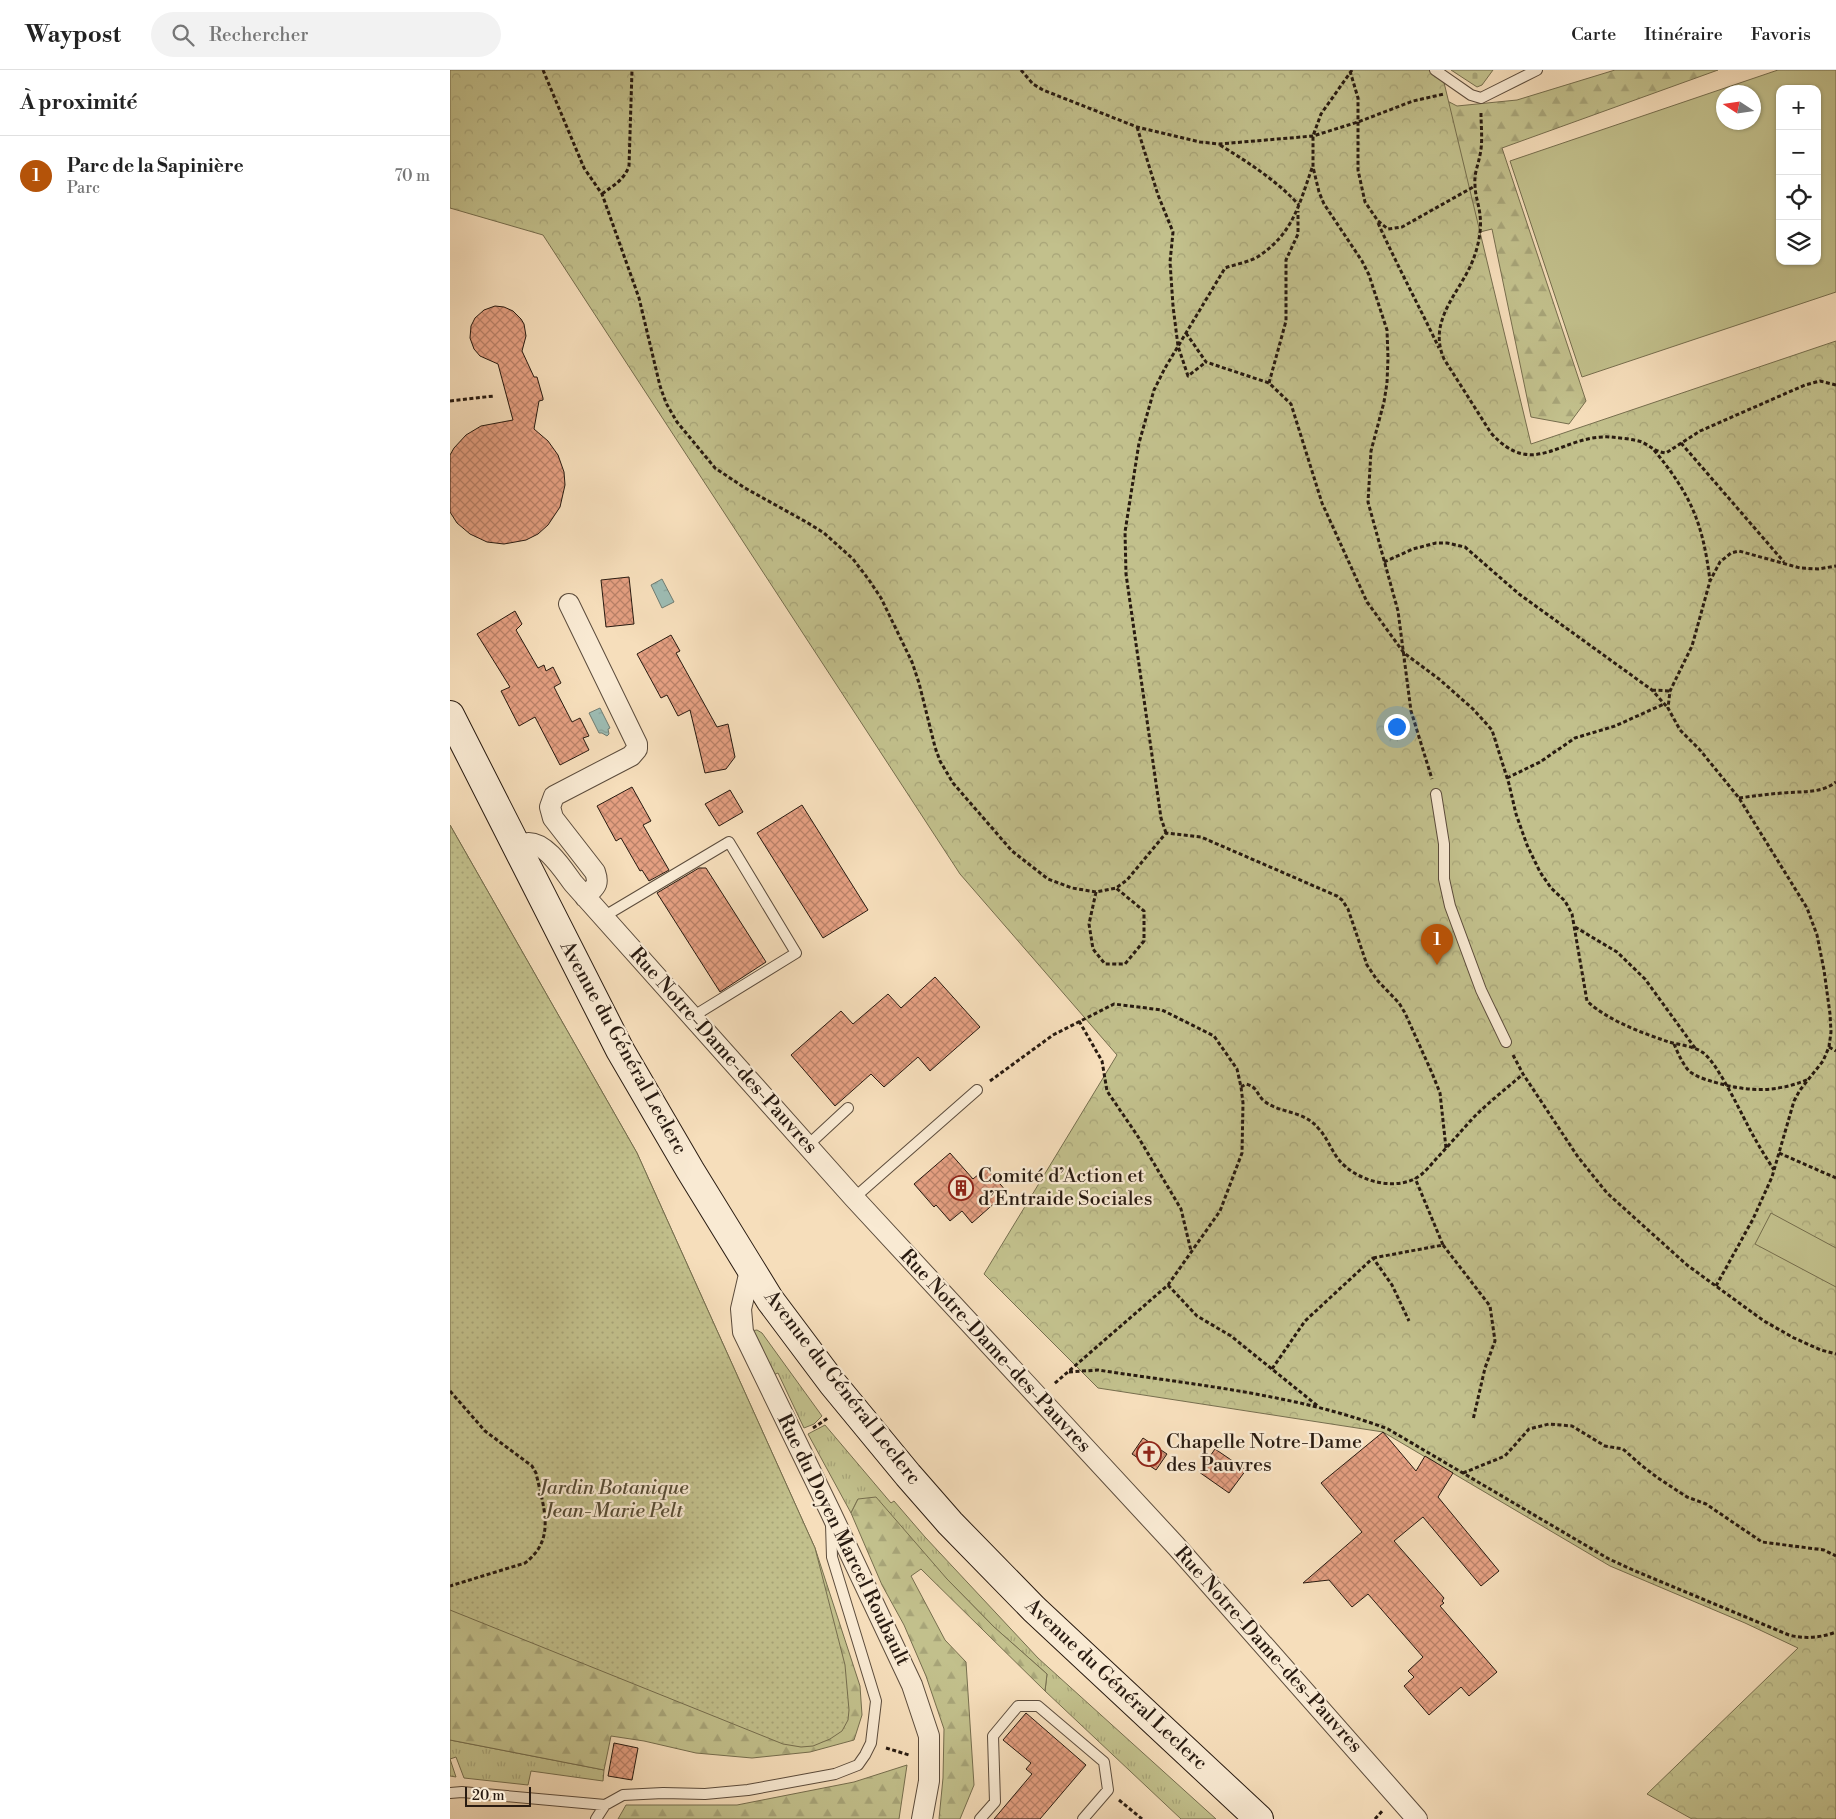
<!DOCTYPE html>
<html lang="fr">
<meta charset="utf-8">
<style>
body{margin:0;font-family:"Libre Bodoni",serif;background:#f2f2f2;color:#222}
.controls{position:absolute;right:15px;top:15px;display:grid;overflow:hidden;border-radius:10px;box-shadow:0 1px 4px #0004}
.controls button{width:45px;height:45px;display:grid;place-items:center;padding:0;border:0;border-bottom:1px solid #e0e0e0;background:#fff;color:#222;font:25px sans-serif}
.compass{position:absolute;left:1266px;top:15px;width:45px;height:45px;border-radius:50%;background:#fff;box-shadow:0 1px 4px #0004;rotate:282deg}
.scale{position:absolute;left:15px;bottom:12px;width:66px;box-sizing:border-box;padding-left:5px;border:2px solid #291b11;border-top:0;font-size:14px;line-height:18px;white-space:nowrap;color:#291b11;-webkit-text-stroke:4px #f9ead3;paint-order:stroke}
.you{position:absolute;left:946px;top:656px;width:18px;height:18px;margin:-12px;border:4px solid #fff;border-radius:50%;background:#1a73e8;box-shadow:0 0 0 8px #1a73e833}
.badge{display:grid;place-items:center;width:32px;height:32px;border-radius:50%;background:#b45309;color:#fff;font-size:16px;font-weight:700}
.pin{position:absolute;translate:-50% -41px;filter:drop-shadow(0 1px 2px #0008)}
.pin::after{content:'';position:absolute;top:26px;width:18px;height:15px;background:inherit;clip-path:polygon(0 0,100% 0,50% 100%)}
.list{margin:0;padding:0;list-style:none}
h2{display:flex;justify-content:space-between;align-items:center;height:65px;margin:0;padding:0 20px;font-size:21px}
h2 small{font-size:16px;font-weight:400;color:#767676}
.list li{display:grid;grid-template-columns:32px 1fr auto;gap:15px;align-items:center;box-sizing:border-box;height:80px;padding:0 20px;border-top:1px solid #e0e0e0}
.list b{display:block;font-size:19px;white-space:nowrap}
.list p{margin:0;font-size:16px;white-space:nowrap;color:#767676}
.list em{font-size:16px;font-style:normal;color:#767676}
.icon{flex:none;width:28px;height:28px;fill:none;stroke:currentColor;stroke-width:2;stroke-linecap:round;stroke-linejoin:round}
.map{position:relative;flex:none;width:1386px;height:1749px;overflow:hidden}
header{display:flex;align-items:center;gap:30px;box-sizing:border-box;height:70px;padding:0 25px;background:#fff;border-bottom:1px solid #e0e0e0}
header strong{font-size:24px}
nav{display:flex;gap:28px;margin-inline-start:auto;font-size:18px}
.search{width:350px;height:45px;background:#f2f2f2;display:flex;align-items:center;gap:12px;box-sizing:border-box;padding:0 18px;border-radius:28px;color:#767676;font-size:19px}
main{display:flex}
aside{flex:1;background:#fff}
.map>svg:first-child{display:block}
.grass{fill:url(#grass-tufts);stroke:#766e4e}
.forest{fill:url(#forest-firs);stroke:#766e4e}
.cemetery{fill:url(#cemetery-stones);stroke:#766e4e}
.park{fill:url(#park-crowns);stroke:#766e4e}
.garden{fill:url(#garden-dots);stroke:#766e4e}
.pitch{fill:#c2c08c;stroke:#766e4e;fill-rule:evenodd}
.water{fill:url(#water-ripples);stroke:#6f7c72}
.building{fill:url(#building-cross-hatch);stroke:#291b11}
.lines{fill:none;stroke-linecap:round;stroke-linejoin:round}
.lane-casing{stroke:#5c4c3c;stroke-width:12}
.street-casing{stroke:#5c4c3c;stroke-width:22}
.secondary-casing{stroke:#291b11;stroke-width:30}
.path{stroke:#291b11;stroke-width:3;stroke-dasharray:4 2.5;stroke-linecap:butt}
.lane{stroke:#f9ead3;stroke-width:10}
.street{stroke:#f9ead3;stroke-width:20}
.secondary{stroke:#f9ead3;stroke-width:28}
.labels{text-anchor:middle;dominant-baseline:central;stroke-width:4.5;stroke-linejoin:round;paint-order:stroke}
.street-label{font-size:20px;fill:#291b11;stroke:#f9ead3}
.poi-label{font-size:20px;fill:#291b11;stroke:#f9ead3;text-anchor:start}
.park-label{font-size:20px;font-style:italic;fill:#574d36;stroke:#f9ead3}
</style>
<header>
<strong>Waypost</strong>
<div class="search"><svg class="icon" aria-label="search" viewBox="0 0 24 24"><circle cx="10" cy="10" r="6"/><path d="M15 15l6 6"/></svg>Rechercher</div>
<nav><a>Carte</a><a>Itinéraire</a><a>Favoris</a></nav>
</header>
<main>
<aside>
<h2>À proximité<small></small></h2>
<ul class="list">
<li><span class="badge">1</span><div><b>Parc de la Sapinière</b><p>Parc</p></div><em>70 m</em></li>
</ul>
</aside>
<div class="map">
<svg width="1386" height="1749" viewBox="0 0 1386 1749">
<defs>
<pattern id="grass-tufts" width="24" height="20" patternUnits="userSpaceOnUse" patternTransform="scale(1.25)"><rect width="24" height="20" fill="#c2c08c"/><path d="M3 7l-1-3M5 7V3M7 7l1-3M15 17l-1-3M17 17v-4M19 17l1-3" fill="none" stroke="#a7a478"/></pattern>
<pattern id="forest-firs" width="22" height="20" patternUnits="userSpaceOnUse" patternTransform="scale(1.25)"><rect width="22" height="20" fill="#c2c08c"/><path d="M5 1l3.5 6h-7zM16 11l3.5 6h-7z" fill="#a7a478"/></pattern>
<pattern id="cemetery-stones" width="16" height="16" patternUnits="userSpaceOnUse" patternTransform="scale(1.25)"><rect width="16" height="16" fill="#c2c08c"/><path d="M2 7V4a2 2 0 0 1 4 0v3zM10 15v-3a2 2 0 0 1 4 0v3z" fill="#a7a478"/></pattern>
<pattern id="park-crowns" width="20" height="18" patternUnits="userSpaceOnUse" patternTransform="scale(1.25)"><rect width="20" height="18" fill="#c2c08c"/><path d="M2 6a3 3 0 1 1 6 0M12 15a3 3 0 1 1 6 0" fill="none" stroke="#a7a478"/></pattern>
<pattern id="garden-dots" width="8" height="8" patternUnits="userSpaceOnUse" patternTransform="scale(1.25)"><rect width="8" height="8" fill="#c2c08c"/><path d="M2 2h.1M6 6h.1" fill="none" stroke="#a7a478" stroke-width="1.8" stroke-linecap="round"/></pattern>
<pattern id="water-ripples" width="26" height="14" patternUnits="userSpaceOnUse" patternTransform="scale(1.25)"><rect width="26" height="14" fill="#9dbcb3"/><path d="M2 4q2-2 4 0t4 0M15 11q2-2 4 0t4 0" fill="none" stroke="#87a199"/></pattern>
<pattern id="building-cross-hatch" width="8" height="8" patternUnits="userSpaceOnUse" patternTransform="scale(1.25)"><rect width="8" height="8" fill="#e49f81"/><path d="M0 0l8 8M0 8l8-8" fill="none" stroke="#b98168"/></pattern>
</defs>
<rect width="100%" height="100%" fill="#f6debb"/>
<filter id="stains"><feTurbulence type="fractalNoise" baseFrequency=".004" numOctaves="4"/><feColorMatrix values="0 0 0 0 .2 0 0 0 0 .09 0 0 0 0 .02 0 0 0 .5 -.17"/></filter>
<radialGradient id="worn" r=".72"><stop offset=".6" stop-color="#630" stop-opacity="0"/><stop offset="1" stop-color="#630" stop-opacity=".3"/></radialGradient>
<path class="grass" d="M 307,1260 L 312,1263 L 372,1346 L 364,1354 L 354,1358 L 328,1303 L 321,1306 L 300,1261 Z
M 375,1355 L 441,1433 L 444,1431 L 475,1467 L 588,1588 L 766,1749 L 731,1749 L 595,1621 L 597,1604 L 544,1557 L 497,1509 L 408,1429 L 401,1443 L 358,1364 Z
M 0,1670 L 154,1700 L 153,1711 L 81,1701 L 78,1715 L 14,1708 L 6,1687 L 0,1689 L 6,1707 L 0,1706 Z"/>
<path class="forest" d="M 1165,0 L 1268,0 L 1052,78 L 1136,331 L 1119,354 L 1081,347 L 1042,159 L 994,171 L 942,2 L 1007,36 L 1067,30 Z
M 0,755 L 187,1083 L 365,1478 L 410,1616 L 412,1645 L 404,1670 L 360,1682 L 302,1688 L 246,1683 L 194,1671 L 161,1666 L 154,1700 L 0,1670 Z
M 426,1427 L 497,1509 L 544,1557 L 597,1604 L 595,1621 L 471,1499 L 461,1506 L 495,1570 L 516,1592 L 524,1715 L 510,1749 L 489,1749 L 493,1708 L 494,1659 L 476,1606 L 454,1555 L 432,1515 L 401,1443 L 408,1429 Z
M 457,1695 L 449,1749 L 168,1749 L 176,1735 L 287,1735 L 404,1712 Z"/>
<path class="cemetery" d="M 1001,0 L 1043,0 L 1032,15 L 1027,17 Z"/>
<path class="park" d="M 0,0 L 991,0 L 1081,374 L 1386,271 L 1386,1749 L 1242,1749 L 1197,1724 L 1348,1578 L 1295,1553 L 1160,1496 L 933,1362 L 648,1318 L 534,1204 L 667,985 L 510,804 L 93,165 L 0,138 Z"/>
<path class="garden" d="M 0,755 L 187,1083 L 365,1478 L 395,1595 L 399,1640 L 398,1650 L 392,1661 L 380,1669 L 363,1676 L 351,1677 L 333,1674 L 0,1540 Z"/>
<path class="pitch" d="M 1328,0 L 1386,0 L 1386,222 L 1132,307 L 1060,91 ZM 1330,19 L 1367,19 L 1367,191 L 1330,191 ZM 1274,22 L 1304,22 L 1304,52 L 1274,52 Z
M 1321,1143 L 1386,1178 L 1386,1217 L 1305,1174 Z"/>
<path class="water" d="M 212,509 L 224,532 L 212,538 L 201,515 Z
M 150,638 L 160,658 L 158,659 L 159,664 L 157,666 L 152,663 L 149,663 L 139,643 Z"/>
<path class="building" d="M 45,236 L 54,237 L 63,241 L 71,249 L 74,254 L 76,266 L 72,281 L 84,307 L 87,307 L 93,328 L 93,330 L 89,331 L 84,359 L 98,371 L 108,385 L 114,402 L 115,415 L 110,437 L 98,455 L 88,464 L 76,470 L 54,474 L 37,472 L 20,464 L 7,453 L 0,442 L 0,385 L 4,378 L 16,365 L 31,356 L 63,350 L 48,294 L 30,286 L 24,279 L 20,268 L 21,256 L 25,248 L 34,240 Z
M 179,507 L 184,554 L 156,557 L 151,510 Z
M 65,541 L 72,554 L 66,560 L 88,598 L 94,595 L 96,601 L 103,597 L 111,613 L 104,617 L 122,652 L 130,648 L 139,666 L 133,668 L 139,680 L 110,695 L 85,647 L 69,656 L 51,621 L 60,617 L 27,564 Z
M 221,565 L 230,581 L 226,583 L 267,657 L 278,654 L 285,687 L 276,699 L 255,703 L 240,640 L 228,646 L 217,625 L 211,628 L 187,584 Z
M 182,717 L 201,751 L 193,755 L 219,800 L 199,811 L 192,800 L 190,801 L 171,768 L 166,771 L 147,736 Z
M 280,720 L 293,742 L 269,756 L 255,734 Z
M 352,735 L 418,840 L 373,868 L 307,763 Z
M 249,798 L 256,798 L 316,892 L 270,922 L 207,823 Z
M 485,907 L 530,957 L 480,1001 L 468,987 L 434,1017 L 421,1004 L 385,1036 L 341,985 L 391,941 L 403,954 L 438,924 L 451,938 Z
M 500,1083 L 523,1109 L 536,1098 L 557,1122 L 522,1153 L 512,1141 L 500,1151 L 486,1135 L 484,1137 L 464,1114 Z
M 933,1362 L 966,1401 L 975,1386 L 1003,1403 L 988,1427 L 1049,1501 L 1031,1516 L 973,1447 L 944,1471 L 994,1528 L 992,1531 L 994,1533 L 990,1536 L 1047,1602 L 1019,1626 L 1011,1617 L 979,1645 L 954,1616 L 964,1607 L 958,1601 L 973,1587 L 918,1524 L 902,1537 L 879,1510 L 853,1513 L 912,1462 L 871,1413 Z
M 693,1368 L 717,1384 L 706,1400 L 682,1384 Z
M 765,1379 L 796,1400 L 779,1423 L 749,1402 Z
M 576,1643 L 636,1695 L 590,1749 L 544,1749 L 582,1704 L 576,1699 L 581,1693 L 553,1670 Z
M 164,1673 L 188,1678 L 182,1710 L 158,1706 Z"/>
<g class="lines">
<defs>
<path id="lane" d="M 985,0 L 1021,25 L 1031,28 L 1087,0
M 986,724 L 994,774 L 994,809 L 1000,836 L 1031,920 L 1056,972
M 153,847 L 279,772 L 346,883 L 242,947
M 357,1076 L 398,1038
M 404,1128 L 527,1020
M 0,1723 L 12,1722 L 155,1735 L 173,1725 L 213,1723 L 255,1724 L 298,1720 L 385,1704 L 408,1695 L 415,1685 L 421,1673 L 426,1631 L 382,1487 L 381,1454
M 146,1749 L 155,1735
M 530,1749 L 545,1732 L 543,1666 L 568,1636 L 588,1636 L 654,1692 L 658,1720 L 633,1749"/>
<path id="street" d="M 119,534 L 187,674 L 187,679 L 181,686 L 104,726 L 100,737 L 103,748 L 145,802 C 150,816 144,817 135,827
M 67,777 C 70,776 75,773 78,773 C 96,772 114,801 123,813 L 404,1128 L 726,1476 L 967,1749
M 301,1196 L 291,1239 L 293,1262 L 380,1441 L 462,1615 L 479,1666 L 479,1711 L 472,1749"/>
<path id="secondary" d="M 0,645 L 170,980 L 240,1100 L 320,1230 L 383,1314 L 458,1405 L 500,1453 L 584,1539 L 809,1749"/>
</defs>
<use href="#lane" class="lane-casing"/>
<use href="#street" class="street-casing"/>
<use href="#secondary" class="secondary-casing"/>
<path class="path" d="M 93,0 L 134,98 L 152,124 L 189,228 L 210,316 L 216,333 L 227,352 L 265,398 L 295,418 L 358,453 L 374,463 L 403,489 L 419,510 L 431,528 L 462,592 L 469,613 L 485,677 L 490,691 L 503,713 L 562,781 L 598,809 L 622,818 L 646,822 L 666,818 L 677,810 L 716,763 L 751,767 L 887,826 L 892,830 L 898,839 L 917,895 L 927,910 L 949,933 L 955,943 L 982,1003 L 990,1023 L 996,1078
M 571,0 L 583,14 L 593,20 L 687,57 L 750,72 L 769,74 L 863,66 L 908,52 L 963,31 L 994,24
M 902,0 L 871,44 L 863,66 L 863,97 L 869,122 L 874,134 L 912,191 L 919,205 L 937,260 L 938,288 L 937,313 L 934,332 L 921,381 L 918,432 L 948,541 L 961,641 L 982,709
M 900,1 L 908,28 L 908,100 L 915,132 L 928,151 L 938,159 L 952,157 L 1025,116
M 1031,43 C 1031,57 1033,72 1030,85 C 1028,96 1024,103 1025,115 C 1025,125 1029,135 1030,145 C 1032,160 1028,177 1023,190 C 1010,223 977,250 994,289 L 1041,363 C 1084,411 1111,364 1161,367 C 1171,368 1183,369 1192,372 C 1200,376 1206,382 1216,383 L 1250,361 L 1355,315 L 1370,311 L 1386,315
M 687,57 L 708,125 L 723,162 L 720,192 L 723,236 L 728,276 L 738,306 L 756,292
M 770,75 C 799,93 826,110 849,135
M 152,124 C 164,115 174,110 179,96 L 182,0
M 928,153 C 947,195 969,236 989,278
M 736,263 L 756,292 L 819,313 L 841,334 L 872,433 L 917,532 L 954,583 L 989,609 L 1023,639 L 1042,660 L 1059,714 L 1066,744 L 1077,775 L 1090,802 L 1101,818 L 1115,831 L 1122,844 L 1137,931 C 1157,950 1192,963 1219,972 C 1230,975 1243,976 1252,982 C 1268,992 1293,1048 1304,1067 C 1310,1078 1317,1089 1324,1100
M 819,313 L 836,251 L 836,190 L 848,164 L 848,141
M 0,331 L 44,326
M 1231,373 L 1334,492
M 1204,380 C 1241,425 1253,453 1260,511
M 934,492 L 963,479 L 986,473 L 997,473 L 1015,477 L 1069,524 L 1202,620 L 1218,638
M 1202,620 L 1220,621
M 1057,708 L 1090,692 L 1125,668 L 1165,656 L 1214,634
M 1289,728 C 1304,726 1318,724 1333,723 C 1352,721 1370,724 1386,712
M 716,763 L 711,748 L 676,504 L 675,462 L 689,373 L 704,320 L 715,298 L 775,198 C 786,194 800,192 809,186 C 843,163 849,135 862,98
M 646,822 L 639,854 L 643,879 L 655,894 L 675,894 L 694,871 L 694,841 L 666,818
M 1125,857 L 1167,882 L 1195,909 L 1245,978
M 629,951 L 652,991 L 657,1021 L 687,1065 L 731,1139 L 741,1181
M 1224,974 C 1228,983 1232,993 1239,1001 C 1245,1006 1256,1010 1264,1012 C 1298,1022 1326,1023 1359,1009
M 1379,977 L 1386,981
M 1063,985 L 1073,1004 L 1128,1087 L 1157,1123 L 1237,1195 L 1314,1251 L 1344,1268 L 1371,1280 L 1386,1284
M 540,1011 L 603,965 L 664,934 L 712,940 L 764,966 L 787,999 L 791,1017 L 793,1033 L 792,1083 L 770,1141 L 718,1215 L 604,1314
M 791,1017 L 796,1014 C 808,1017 806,1024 814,1031 C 831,1044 853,1040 868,1058 C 877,1067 881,1080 889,1090 C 907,1112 949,1123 972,1104 C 978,1099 983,1092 988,1087 C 1000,1074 1012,1060 1024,1047 C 1039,1032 1057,1018 1073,1004
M 1329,1083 L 1386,1108
M 993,1175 L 1040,1236 L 1045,1271 L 1035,1298 L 1023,1350
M 923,1188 L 993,1175 L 965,1108
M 718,1215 L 747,1246 L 781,1266 L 869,1337
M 1266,1216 L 1303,1149 L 1322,1107 L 1344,1031 L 1350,1020 L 1373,991 L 1379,977 L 1381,962 L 1380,944 L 1374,900 L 1367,865 L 1357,838 L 1289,728 L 1250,680 L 1230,660 L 1218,638 L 1220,621 L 1242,576 L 1260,511 L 1270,492 L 1281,483 L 1289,481 L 1350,498 L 1368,499 L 1386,496
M 822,1299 L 855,1251 L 923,1188 L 942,1215 L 959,1251
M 619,1302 L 648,1300 C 745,1315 845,1324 938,1359 L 1159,1489 L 1183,1500 L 1339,1565 C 1355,1569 1370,1568 1386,1562
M 0,1321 L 35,1361 L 82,1396 L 86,1403 C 93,1436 107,1469 75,1493 L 0,1516
M 363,1358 L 378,1348
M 1013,1403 L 1055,1386 L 1079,1359 L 1099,1354 L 1122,1356 L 1155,1376 L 1173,1379 L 1191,1395 L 1208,1408 L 1237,1427 L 1256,1434 L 1312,1472 L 1374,1480 L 1386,1486
M 436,1678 L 459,1685
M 669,1730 L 692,1749
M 925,1749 L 933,1740"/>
<use href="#lane" class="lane"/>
<use href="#street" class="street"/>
<use href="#secondary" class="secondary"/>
</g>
<defs>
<symbol id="building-ring" viewBox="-11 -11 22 22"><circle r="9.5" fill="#f9ead3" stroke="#8f2418" stroke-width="1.5"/><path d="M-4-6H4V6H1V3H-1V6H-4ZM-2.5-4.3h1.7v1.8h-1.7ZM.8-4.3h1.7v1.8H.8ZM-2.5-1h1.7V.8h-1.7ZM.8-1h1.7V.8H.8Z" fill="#8f2418"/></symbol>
<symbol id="church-ring" viewBox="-11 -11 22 22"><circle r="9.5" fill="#f9ead3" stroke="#8f2418" stroke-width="1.5"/><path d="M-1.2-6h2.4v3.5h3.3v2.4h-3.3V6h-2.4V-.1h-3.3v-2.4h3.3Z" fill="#8f2418"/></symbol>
</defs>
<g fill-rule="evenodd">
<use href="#building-ring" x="497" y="1104" width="28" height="28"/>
<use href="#church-ring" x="685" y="1370" width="28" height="28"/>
</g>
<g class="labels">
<g class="street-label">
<text transform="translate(173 978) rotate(61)">Avenue du Général Leclerc</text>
<text transform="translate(273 981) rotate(48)">Rue Notre-Dame-des-Pauvres</text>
<text transform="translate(545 1281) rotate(47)">Rue Notre-Dame-des-Pauvres</text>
<text transform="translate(392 1318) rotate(52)">Avenue du Général Leclerc</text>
<text transform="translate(393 1470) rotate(64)">Rue du Doyen Marcel Roubault</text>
<text transform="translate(818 1580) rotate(48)">Rue Notre-Dame-des-Pauvres</text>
<text transform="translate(666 1615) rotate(43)">Avenue du Général Leclerc</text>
</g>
<g class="poi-label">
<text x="528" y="1106">Comité d’Action et<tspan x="528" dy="23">d’Entraide Sociales</tspan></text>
<text x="716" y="1372">Chapelle Notre-Dame<tspan x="716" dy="23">des Pauvres</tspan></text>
</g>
<g class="park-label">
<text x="164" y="1418">Jardin Botanique<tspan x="164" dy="23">Jean-Marie Pelt</tspan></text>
</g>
</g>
<rect width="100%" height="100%" filter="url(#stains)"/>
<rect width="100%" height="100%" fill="url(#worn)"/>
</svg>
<div class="controls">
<button>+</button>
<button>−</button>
<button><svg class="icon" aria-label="locate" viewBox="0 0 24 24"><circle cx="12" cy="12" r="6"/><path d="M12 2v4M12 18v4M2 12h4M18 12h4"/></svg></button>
<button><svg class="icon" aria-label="layers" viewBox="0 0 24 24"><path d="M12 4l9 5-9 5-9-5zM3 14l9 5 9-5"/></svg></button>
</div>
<svg class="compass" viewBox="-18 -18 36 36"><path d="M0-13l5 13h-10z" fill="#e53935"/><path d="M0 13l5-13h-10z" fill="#767676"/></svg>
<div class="scale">20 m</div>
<div class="you"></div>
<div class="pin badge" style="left:987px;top:895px">1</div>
</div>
</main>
